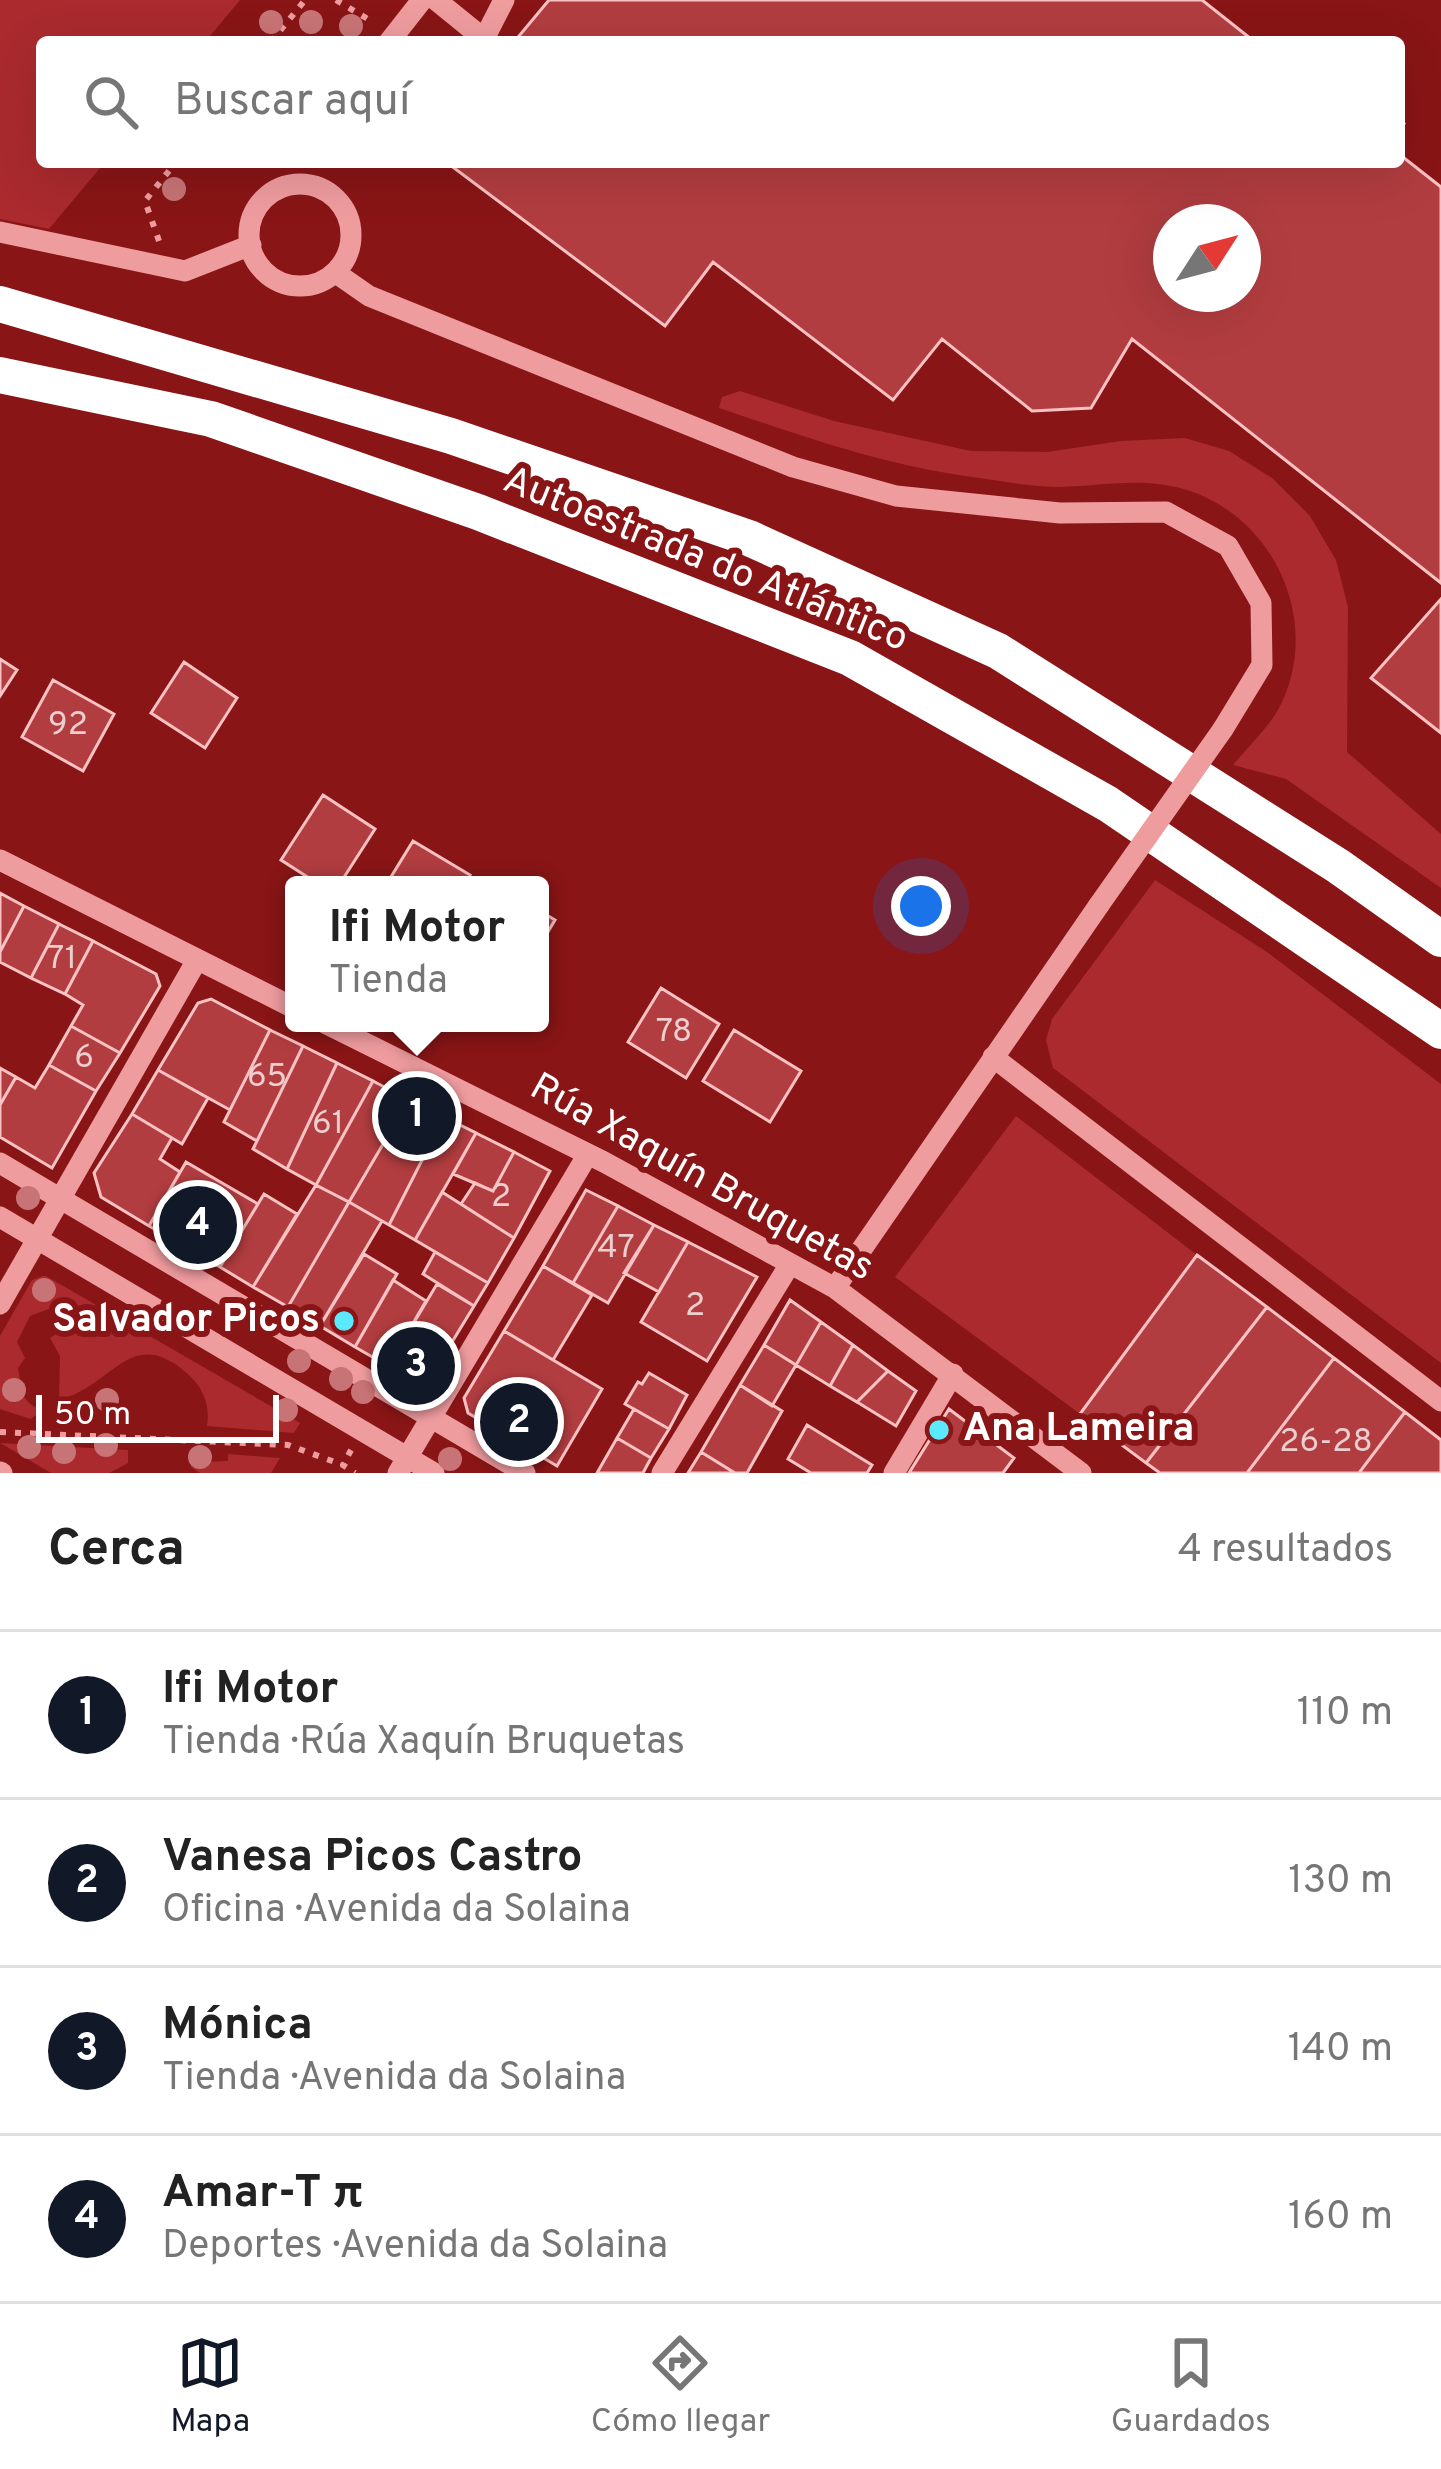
<!DOCTYPE html>
<html lang="es">
<meta charset="utf-8">
<style>
body{margin:0;font-family:Overpass,sans-serif;background:#f2f2f2;color:#222}
.compass{position:absolute;left:1153px;top:204px;width:108px;height:108px;border-radius:50%;background:#fff;box-shadow:0 12px 48px #0002;rotate:54deg}
.scale{position:absolute;left:36px;bottom:30px;width:243px;box-sizing:border-box;padding-left:12px;border:6px solid #fff;border-top:0;font-size:33px;line-height:42px;white-space:nowrap;color:#fff;-webkit-text-stroke:9px #891516;paint-order:stroke}
.you{position:absolute;left:921px;top:906px;width:42px;height:42px;margin:-30px;border:9px solid #fff;border-radius:50%;background:#1a73e8;box-shadow:0 0 0 18px #1a73e833}
.badge{display:grid;place-items:center;width:78px;height:78px;border-radius:50%;background:#111827;color:#fff;font-size:39px;font-weight:700}
.pin{position:absolute;translate:-50% -50%;border:6px solid #fff;box-shadow:0 3px 12px #0006}
.popup{position:absolute;left:285px;top:876px;width:264px;height:156px;box-sizing:border-box;display:grid;place-content:center;border-radius:12px;background:#fff;filter:drop-shadow(0 3px 9px #0005);font-size:39px;white-space:nowrap;color:#767676}
.popup b{font-size:45px;color:#222}
.popup::after{content:'';position:absolute;left:50%;top:100%;margin-left:-24px;border:24px solid transparent;border-top-color:#fff}
.list{margin:0;padding:0;list-style:none}
h2{display:flex;justify-content:space-between;align-items:center;height:156px;margin:0;padding:0 48px;font-size:51px}
h2 small{font-size:39px;font-weight:400;color:#767676}
.list li{display:grid;grid-template-columns:78px 1fr auto;gap:36px;align-items:center;box-sizing:border-box;height:168px;padding:0 48px;border-top:3px solid #e0e0e0}
.list b{display:block;font-size:45px;white-space:nowrap}
.list p{margin:0;font-size:39px;white-space:nowrap;color:#767676}
.list em{font-size:39px;font-style:normal;color:#767676}
.icon{flex:none;width:66px;height:66px;fill:none;stroke:currentColor;stroke-width:2;stroke-linecap:round;stroke-linejoin:round}
.map{position:relative;flex:none;width:1441px;height:1473px;overflow:hidden}
.search{position:absolute;background:#fff;box-shadow:0 12px 48px #0002;left:36px;right:36px;top:36px;height:132px;display:flex;align-items:center;gap:30px;box-sizing:border-box;padding:0 42px;border-radius:12px;color:#767676;font-size:45px}
.sheet{height:828px;background:#fff}
nav{display:flex;justify-content:space-around;align-items:center;box-sizing:border-box;height:168px;border-top:3px solid #e0e0e0;background:#fff;font-size:33px;color:#767676}
nav a{display:grid;justify-items:center;gap:6px}
nav .on{color:#111827}
.map>svg:first-child{display:block}
.green{fill:#aa2a2e}
.building{fill:#b23d40;stroke:#fbc2c4;stroke-width:3;fill-rule:evenodd}
.lines{fill:none;stroke-linecap:round;stroke-linejoin:round}
.path{stroke:#ef9c9f;stroke-width:6;stroke-dasharray:6 9;stroke-linecap:butt}
.minor{stroke:#ef9c9f;stroke-width:21}
.highway{stroke:#fff;stroke-width:36}
.minor-bridge{stroke:#ef9c9f;stroke-width:21}
.tree{fill:#c87476}
.poi-dot{fill:#5ae9ff;stroke:#891516;stroke-width:4.5}
.labels{text-anchor:middle;dominant-baseline:central;stroke-width:12;stroke-linejoin:round;paint-order:stroke}
.number-label{font-size:33px;fill:#eccecf}
.street-label{font-size:39px;fill:#fff;stroke:#891516}
.poi-label{font-size:39px;font-weight:bold;fill:#fff;stroke:#891516;text-anchor:end}
</style>
<div class="map">
<svg width="1441" height="1473" viewBox="0 0 1441 1473">
<rect width="100%" height="100%" fill="#891516"/>
<path class="green" d="M 0,0 L 240,0 L 205,42 L 42,42 L 42,162 L 105,162 L 49,229 L 0,219 Z
M 740,391 L 834,421 L 971,451 L 1047,452 L 1121,441 L 1185,438 L 1229,451 L 1272,478 L 1310,516 L 1336,560 L 1348,607 L 1347,752 L 1441,834 L 1441,888 L 1286,779 L 1233,765 C 1248,747 1268,728 1279,708 C 1327,616 1266,500 1165,485 C 1128,479 1092,487 1055,487 C 1026,486 994,480 965,476 C 877,463 802,436 719,408 L 722,397 Z
M 1155,880 L 1267,952 L 1441,1084 L 1441,1363 L 1053,1068 L 1046,1040 L 1052,1019 Z
M 1016,1116 L 1197,1255 L 1080,1414 L 895,1277 Z
M 43,1276 L 46,1276 L 300,1423 L 294,1433 L 207,1426 C 210,1406 204,1389 189,1375 C 130,1321 112,1389 59,1399 L 60,1356 L 50,1338 L 75,1323 L 54,1307 L 30,1316 L 17,1342 L 25,1358 L 18,1368 C 22,1390 20,1402 42,1410 L 31,1419 L 0,1409 L 0,1336 L 32,1280 Z
M 0,1443 L 128,1450 L 128,1463 L 109,1473 L 51,1473 Z
M 228,1454 L 280,1458 L 271,1473 L 200,1473 L 191,1467 L 190,1455 L 197,1455 L 199,1462 L 228,1461 Z"/>
<path class="building" d="M 549,0 L 1202,0 L 1255,42 L 514,42 Z
M 1399,154 L 1441,187 L 1441,583 L 1132,339 L 1091,408 L 1032,411 L 942,339 L 893,400 L 713,262 L 665,326 L 446,162 L 1399,162 ZM 1171,222 L 1243,222 L 1243,294 L 1171,294 Z
M 1441,599 L 1441,733 L 1371,678 Z
M 0,659 L 17,670 L 0,696 Z
M 184,662 L 237,698 L 205,748 L 151,713 Z
M 53,680 L 114,714 L 83,771 L 22,737 Z
M 323,795 L 375,829 L 339,885 L 320,885 L 281,860 Z
M 413,841 L 470,875 L 464,885 L 386,885 Z
M 0,893 L 24,906 L 0,952 Z
M 24,906 L 59,924 L 31,978 L 0,962 L 0,952 Z
M 540,911 L 555,920 L 540,945 Z
M 59,924 L 93,941 L 65,994 L 31,978 Z
M 93,941 L 156,974 L 160,986 L 120,1053 L 71,1026 L 83,1005 L 65,994 Z
M 661,988 L 719,1024 L 686,1078 L 628,1042 Z
M 211,999 L 270,1030 L 230,1110 L 158,1070 L 198,1003 Z
M 71,1026 L 120,1053 L 96,1091 L 49,1065 Z
M 270,1030 L 303,1046 L 257,1141 L 224,1122 Z
M 734,1030 L 801,1071 L 770,1122 L 703,1081 Z
M 303,1046 L 337,1063 L 287,1169 L 253,1149 Z
M 337,1063 L 373,1081 L 316,1185 L 287,1169 Z
M 49,1065 L 96,1091 L 52,1168 L 0,1137 L 0,1105 L 16,1077 L 35,1088 Z
M 0,1068 L 16,1077 L 0,1105 Z
M 158,1070 L 208,1098 L 182,1144 L 132,1114 Z
M 373,1081 L 409,1100 L 349,1202 L 316,1185 Z
M 409,1100 L 444,1117 L 389,1225 L 349,1202 Z
M 132,1114 L 172,1138 L 160,1159 L 180,1172 L 149,1226 L 101,1197 L 94,1173 Z
M 444,1117 L 476,1133 L 415,1240 L 389,1225 Z
M 476,1133 L 514,1152 L 493,1191 L 453,1174 Z
M 514,1152 L 550,1171 L 514,1238 L 461,1204 L 475,1183 L 493,1191 Z
M 186,1162 L 258,1204 L 220,1267 L 149,1226 Z
M 316,1185 L 349,1202 L 288,1307 L 253,1287 Z
M 586,1190 L 618,1206 L 573,1283 L 543,1266 Z
M 442,1192 L 514,1238 L 488,1283 L 415,1240 Z
M 264,1194 L 297,1214 L 253,1287 L 220,1267 Z
M 349,1202 L 382,1221 L 320,1326 L 288,1307 Z
M 618,1206 L 654,1225 L 608,1303 L 573,1283 Z
M 654,1225 L 688,1242 L 659,1292 L 624,1273 Z
M 688,1242 L 757,1277 L 707,1361 L 641,1322 Z
M 435,1252 L 488,1283 L 474,1306 L 423,1274 Z
M 364,1254 L 397,1274 L 355,1347 L 320,1326 Z
M 1197,1255 L 1267,1307 L 1146,1463 L 1080,1414 Z
M 543,1266 L 592,1295 L 553,1360 L 504,1331 Z
M 393,1280 L 426,1301 L 388,1366 L 355,1347 Z
M 437,1284 L 474,1306 L 430,1378 L 411,1380 L 388,1366 Z
M 790,1300 L 821,1322 L 796,1365 L 764,1345 Z
M 1267,1307 L 1334,1358 L 1247,1473 L 1160,1473 L 1146,1463 Z
M 821,1322 L 853,1345 L 830,1386 L 796,1365 Z
M 504,1331 L 602,1389 L 557,1466 L 468,1413 L 464,1398 Z
M 764,1345 L 796,1365 L 772,1406 L 740,1385 Z
M 853,1345 L 888,1371 L 857,1402 L 830,1386 Z
M 1334,1358 L 1405,1412 L 1359,1473 L 1247,1473 Z
M 888,1371 L 916,1391 L 896,1426 L 857,1402 Z
M 649,1373 L 687,1395 L 669,1429 L 625,1404 L 638,1382 L 642,1384 Z
M 740,1385 L 782,1411 L 747,1473 L 735,1473 L 701,1452 Z
M 634,1409 L 669,1429 L 651,1458 L 617,1438 Z
M 949,1409 L 1014,1458 L 1003,1473 L 909,1473 Z
M 1405,1412 L 1441,1440 L 1441,1473 L 1359,1473 Z
M 807,1425 L 872,1465 L 867,1473 L 811,1473 L 788,1459 Z
M 617,1438 L 651,1458 L 643,1473 L 597,1473 Z
M 701,1452 L 735,1473 L 688,1473 Z"/>
<g class="lines">
<path class="path" d="M 336,0 L 371,21
M 271,42 L 305,0
M 1400,126 L 1406,119
M 159,241 L 145,201 L 176,162
M 0,1432 L 288,1445 L 343,1465
M 351,1450 L 343,1465 L 355,1473"/>
<path class="minor" d="M 436,0 L 484,39 L 504,0
M 389,42 L 422,0
M249 235a51 51 0 1 1 102 0a51 51 0 1 1-102 0Z
M 0,232 L 185,271 L 251,245
M 336,273 L 369,296 L 793,467 L 896,496 L 1060,513 L 1166,512 L 1228,546 L 1261,603 L 1262,665 L 1223,729
M 0,860 L 294,1008
M 325,1023 L 604,1162 L 835,1288 L 1081,1473
M 993,1057 L 1441,1401
M 0,1163 L 525,1473
M 0,1217 L 434,1473
M 835,1288 L 1099,905
M 0,1304 L 197,960
M 0,1472 L 2,1473
M 398,1473 L 588,1154
M 662,1473 L 790,1264
M 894,1473 L 953,1374"/>
<path class="highway" d="M 0,304 L 451,436 L 749,538 L 998,651 L 1338,866 L 1441,939
M 0,375 L 211,419 L 478,512 L 850,658 L 1108,804 L 1441,1031"/>
<path class="minor-bridge" d="M 1099,905 L 1223,729"/>
</g>
<g class="tree">
<circle cx="271" cy="22" r="12"/>
<circle cx="311" cy="22" r="12"/>
<circle cx="351" cy="26" r="12"/>
<circle cx="174" cy="189" r="12"/>
<circle cx="28" cy="1198" r="12"/>
<circle cx="44" cy="1290" r="12"/>
<circle cx="299" cy="1361" r="12"/>
<circle cx="341" cy="1379" r="12"/>
<circle cx="14" cy="1390" r="12"/>
<circle cx="363" cy="1392" r="12"/>
<circle cx="107" cy="1400" r="12"/>
<circle cx="286" cy="1410" r="12"/>
<circle cx="106" cy="1445" r="12"/>
<circle cx="29" cy="1447" r="12"/>
<circle cx="64" cy="1452" r="12"/>
<circle cx="200" cy="1457" r="12"/>
<circle cx="450" cy="1459" r="12"/>
</g>
<g class="poi-dot">
<circle cx="344" cy="1321" r="12"/>
<circle cx="939" cy="1430" r="12"/>
</g>
<g class="labels">
<g class="number-label">
<text x="68" y="726">92</text>
<text x="62" y="960">71</text>
<text x="674" y="1033">78</text>
<text x="84" y="1059">6</text>
<text x="267" y="1078">65</text>
<text x="328" y="1125">61</text>
<text x="501" y="1198">2</text>
<text x="616" y="1249">47</text>
<text x="695" y="1307">2</text>
<text x="1326" y="1443">26-28</text>
</g>
<g class="street-label">
<text transform="translate(705 561) rotate(22)">Autoestrada do Atlántico</text>
<text transform="translate(701 1179) rotate(29)">Rúa Xaquín Bruquetas</text>
</g>
<g class="poi-label">
<text x="320" y="1321">Salvador Picos</text>
<text x="963" y="1430" text-anchor="start">Ana Lameira</text>
</g>
</g>
</svg>
<svg class="compass" viewBox="-18 -18 36 36"><path d="M0-13l5 13h-10z" fill="#e53935"/><path d="M0 13l5-13h-10z" fill="#767676"/></svg>
<div class="scale">50 m</div>
<div class="you"></div>
<div class="pin badge" style="left:417px;top:1116px">1</div>
<div class="popup"><b>Ifi Motor</b>Tienda</div>
<div class="pin badge" style="left:519px;top:1422px">2</div>
<div class="pin badge" style="left:416px;top:1366px">3</div>
<div class="pin badge" style="left:198px;top:1225px">4</div>
<div class="search"><svg class="icon" aria-label="search" viewBox="0 0 24 24"><circle cx="10" cy="10" r="6"/><path d="M15 15l6 6"/></svg>Buscar aquí</div>
</div>
<section class="sheet">
<h2>Cerca<small>4 resultados</small></h2>
<ul class="list">
<li><span class="badge">1</span><div><b>Ifi Motor</b><p>Tienda · Rúa Xaquín Bruquetas</p></div><em>110 m</em></li>
<li><span class="badge">2</span><div><b>Vanesa Picos Castro</b><p>Oficina · Avenida da Solaina</p></div><em>130 m</em></li>
<li><span class="badge">3</span><div><b>Mónica</b><p>Tienda · Avenida da Solaina</p></div><em>140 m</em></li>
<li><span class="badge">4</span><div><b>Amar-T π</b><p>Deportes · Avenida da Solaina</p></div><em>160 m</em></li>
</ul>
</section>
<nav>
<a class="on"><svg class="icon" aria-label="map" viewBox="0 0 24 24"><path d="M3 6l6-2 6 2 6-2v14l-6 2-6-2-6 2zM9 4v14M15 6v14"/></svg>Mapa</a>
<a><svg class="icon" aria-label="directions" viewBox="0 0 24 24"><path d="M12 3l9 9-9 9-9-9zM9 14v-3h6M13 9l2 2-2 2"/></svg>Cómo llegar</a>
<a><svg class="icon" aria-label="saved" viewBox="0 0 24 24"><path d="M7 4h10v16l-5-4-5 4z"/></svg>Guardados</a>
</nav>
